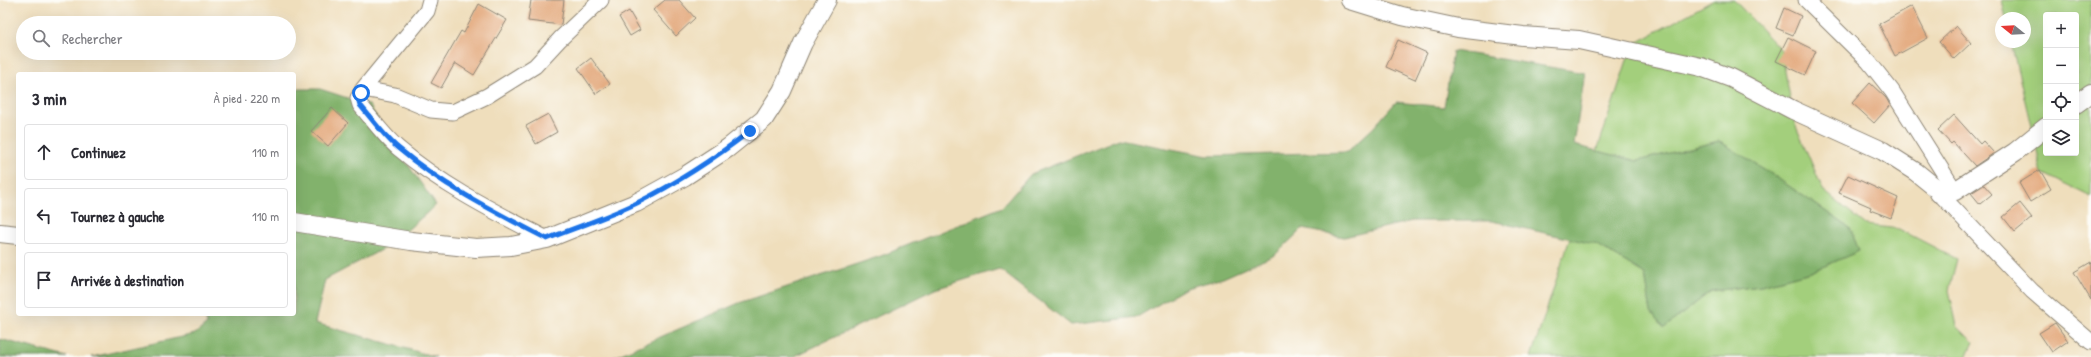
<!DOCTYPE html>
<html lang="fr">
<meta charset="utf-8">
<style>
body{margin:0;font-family:"Patrick Hand",sans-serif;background:#f7f7f7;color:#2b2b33}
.controls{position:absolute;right:12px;top:12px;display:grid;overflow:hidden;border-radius:4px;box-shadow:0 4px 16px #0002}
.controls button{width:36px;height:36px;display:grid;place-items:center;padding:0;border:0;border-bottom:1px solid #e1e1e2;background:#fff;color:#2b2b33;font:20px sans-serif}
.compass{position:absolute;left:1995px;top:12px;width:36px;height:36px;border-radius:50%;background:#fff;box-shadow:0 4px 16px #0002;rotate:288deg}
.stop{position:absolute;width:12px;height:12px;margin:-9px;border:3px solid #1a73e8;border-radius:50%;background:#fff}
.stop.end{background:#1a73e8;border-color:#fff;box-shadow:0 1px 4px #0008}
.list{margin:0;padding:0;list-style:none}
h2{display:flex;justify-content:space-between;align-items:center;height:52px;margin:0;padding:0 16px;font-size:17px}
h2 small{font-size:13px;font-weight:400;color:#7c7c81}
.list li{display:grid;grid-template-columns:26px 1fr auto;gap:12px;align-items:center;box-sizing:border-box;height:56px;margin:0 8px 8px;padding:0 8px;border:1px solid #e1e1e2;border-radius:4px}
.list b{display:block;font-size:15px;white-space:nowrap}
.list em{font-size:13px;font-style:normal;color:#7c7c81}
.icon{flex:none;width:22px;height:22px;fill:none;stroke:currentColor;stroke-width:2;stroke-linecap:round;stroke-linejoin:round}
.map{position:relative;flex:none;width:2091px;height:357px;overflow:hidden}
.search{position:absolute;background:#fff;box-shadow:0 4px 16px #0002;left:16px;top:16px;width:280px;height:44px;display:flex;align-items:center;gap:10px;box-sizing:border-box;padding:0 14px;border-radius:22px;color:#7c7c81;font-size:15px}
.panel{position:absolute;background:#fff;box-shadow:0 4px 16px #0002;left:16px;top:72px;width:280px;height:244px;border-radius:4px}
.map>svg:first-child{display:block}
.green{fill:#a3cf7c;stroke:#677d54;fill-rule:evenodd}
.forest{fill:#82b26c;stroke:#566e4c}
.building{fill:#e4ab80}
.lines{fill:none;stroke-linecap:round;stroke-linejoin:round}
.minor-casing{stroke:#8d8474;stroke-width:17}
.tertiary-casing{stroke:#8d8474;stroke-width:20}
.minor{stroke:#fff;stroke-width:15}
.tertiary{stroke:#fff;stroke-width:18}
.route{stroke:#1a73e8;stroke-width:5}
</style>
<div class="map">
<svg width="2091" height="357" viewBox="0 0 2091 357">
<rect width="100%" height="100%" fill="#fdfcf7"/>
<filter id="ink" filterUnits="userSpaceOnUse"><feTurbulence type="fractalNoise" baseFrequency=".025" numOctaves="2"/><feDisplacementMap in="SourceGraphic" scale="8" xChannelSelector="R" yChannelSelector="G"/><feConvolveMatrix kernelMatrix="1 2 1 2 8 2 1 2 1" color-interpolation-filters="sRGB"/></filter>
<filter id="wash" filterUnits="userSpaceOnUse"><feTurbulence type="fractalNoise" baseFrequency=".012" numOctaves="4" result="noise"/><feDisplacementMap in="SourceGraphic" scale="16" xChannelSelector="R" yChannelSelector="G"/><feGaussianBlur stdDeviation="0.9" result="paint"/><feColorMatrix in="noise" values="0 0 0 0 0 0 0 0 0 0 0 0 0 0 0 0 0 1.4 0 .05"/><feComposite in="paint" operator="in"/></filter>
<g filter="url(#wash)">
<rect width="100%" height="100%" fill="#efdebc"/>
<path class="green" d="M 1714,0 L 1734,0 L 1781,50 L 1795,124 L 1823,190 L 1866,225 L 1899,229 L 1957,259 L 1949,290 L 1957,326 L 1973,342 L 1966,357 L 1952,357 L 1950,354 L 1934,357 L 1531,357 L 1570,238 L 1598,245 L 1645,274 L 1651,312 L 1664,328 L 1711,291 L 1761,285 L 1811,272 L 1859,251 L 1850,228 L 1764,169 L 1719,141 L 1637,161 L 1597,151 L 1632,45 Z
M 2002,0 L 2091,0 L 2091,197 L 2042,173 L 2011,42 L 2025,42 L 2025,18 L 2006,18 ZM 2046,15 L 2076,15 L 2076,153 L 2046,153 Z"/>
<path class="forest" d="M 1453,51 L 1585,73 L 1574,145 L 1637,161 L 1719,141 L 1764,169 L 1850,228 L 1859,251 L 1811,272 L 1761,285 L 1711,291 L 1664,328 L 1651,312 L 1645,274 L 1598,245 L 1492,221 L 1412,221 L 1344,237 L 1302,229 L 1275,255 L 1223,278 L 1186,288 L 1137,317 L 1071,325 L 999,269 L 935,289 L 793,357 L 614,357 L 739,303 L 881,256 L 1002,207 L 1031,174 L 1119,139 L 1208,156 L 1347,152 L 1373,128 L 1396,102 L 1444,107 Z
M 294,89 L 320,89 L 369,105 L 397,149 L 436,205 L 390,245 L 325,280 L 315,323 L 436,357 L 92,357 L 195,334 L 207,324 L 204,314 L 294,314 Z
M 0,339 L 67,357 L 0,357 Z"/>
<g id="blocks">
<path class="building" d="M 531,0 L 564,0 L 561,25 L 528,21 Z
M 665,0 L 679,0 L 695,18 L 676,36 L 653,10 Z
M 479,4 L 507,20 L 474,75 L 455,63 L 441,88 L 431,83 L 461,31 L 464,33 Z
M 1912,6 L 1928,38 L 1895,56 L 1879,24 Z
M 1784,8 L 1801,16 L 1793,35 L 1776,28 Z
M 629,11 L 640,30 L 630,36 L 619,17 Z
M 1956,26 L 1971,43 L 1954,59 L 1939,42 Z
M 1788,37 L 1816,51 L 1805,75 L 1776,61 Z
M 1398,40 L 1427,53 L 1415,80 L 1386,67 Z
M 591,58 L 610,84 L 596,94 L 578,68 Z
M 1870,83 L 1886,98 L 1890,105 L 1874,123 L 1852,103 Z
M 332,108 L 348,123 L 328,146 L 311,131 Z
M 548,114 L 557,132 L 536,144 L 526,126 Z
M 1954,115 L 1980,144 L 1983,141 L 1994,153 L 1975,166 L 1953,142 L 1951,144 L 1938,130 Z
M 2040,170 L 2051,189 L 2030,202 L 2019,183 Z
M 1848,175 L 1898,198 L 1891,218 L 1870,210 L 1871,207 L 1839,193 Z
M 1984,185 L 1992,194 L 1980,204 L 1971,193 Z
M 2020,203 L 2032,218 L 2015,232 L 2003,217 Z
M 2091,262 L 2091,300 L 2074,272 Z
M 2055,323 L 2068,341 L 2052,352 L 2039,333 Z"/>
</g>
</g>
<g filter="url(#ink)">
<use href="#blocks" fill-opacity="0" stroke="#8d8474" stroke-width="1"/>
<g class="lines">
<defs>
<path id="minor" d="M 1806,0 L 1869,62 L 1892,91 L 1955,191
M 363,89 L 427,11 L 430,0
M 1939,193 L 2032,291 L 2091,342
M 547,239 C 495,212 443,186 398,148 C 384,136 372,119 360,105 L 358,98 L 363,89 L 395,95 L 431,110 L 453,112 L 487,96 L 535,66 L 560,39 L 601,0"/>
<path id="tertiary" d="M 1350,0 L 1402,16 L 1458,28 L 1523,36 L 1579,40 L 1701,67 L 1731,78 L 1793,110 L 1883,151 L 1916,172 L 1937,189 L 1939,193 L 1955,191 L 2015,152 L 2046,127
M 2076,104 L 2091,93
M 294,222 L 411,241 L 476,248 L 511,246 L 547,239 L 636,203 L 685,176 L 728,148 L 764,119 L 782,91 L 803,43 L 827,0
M 0,233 L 18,235"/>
</defs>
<use href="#minor" class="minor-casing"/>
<use href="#tertiary" class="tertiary-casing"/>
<use href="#minor" class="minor"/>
<use href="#tertiary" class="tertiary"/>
</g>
</g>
<g class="lines" filter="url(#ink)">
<path class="route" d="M 361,93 L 358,98 L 360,105 C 372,119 384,136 398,148 C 443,186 495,212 547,239 C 577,227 608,217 637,203 C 677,183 715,158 750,131"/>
</g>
</svg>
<div class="controls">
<button>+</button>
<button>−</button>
<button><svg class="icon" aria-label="locate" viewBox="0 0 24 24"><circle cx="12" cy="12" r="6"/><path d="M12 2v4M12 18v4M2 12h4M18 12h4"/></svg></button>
<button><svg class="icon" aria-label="layers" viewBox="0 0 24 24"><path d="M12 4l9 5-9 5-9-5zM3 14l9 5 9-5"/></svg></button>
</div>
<svg class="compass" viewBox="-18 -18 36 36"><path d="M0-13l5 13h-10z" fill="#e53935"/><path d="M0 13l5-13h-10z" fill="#7c7c81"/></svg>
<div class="stop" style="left:361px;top:93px"></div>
<div class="stop end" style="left:750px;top:131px"></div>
<div class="search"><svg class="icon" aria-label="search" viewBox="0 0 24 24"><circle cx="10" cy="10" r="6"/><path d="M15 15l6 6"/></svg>Rechercher</div>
<section class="panel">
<h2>3 min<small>À pied · 220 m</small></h2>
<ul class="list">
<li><svg class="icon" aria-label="ahead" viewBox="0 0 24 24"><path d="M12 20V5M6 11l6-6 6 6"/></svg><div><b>Continuez</b></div><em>110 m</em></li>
<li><svg class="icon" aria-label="left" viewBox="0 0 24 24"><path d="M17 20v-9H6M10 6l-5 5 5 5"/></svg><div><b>Tournez à gauche</b></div><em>110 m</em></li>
<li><svg class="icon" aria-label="arrive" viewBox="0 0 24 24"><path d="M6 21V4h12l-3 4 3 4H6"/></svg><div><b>Arrivée à destination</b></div></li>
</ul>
</section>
</div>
